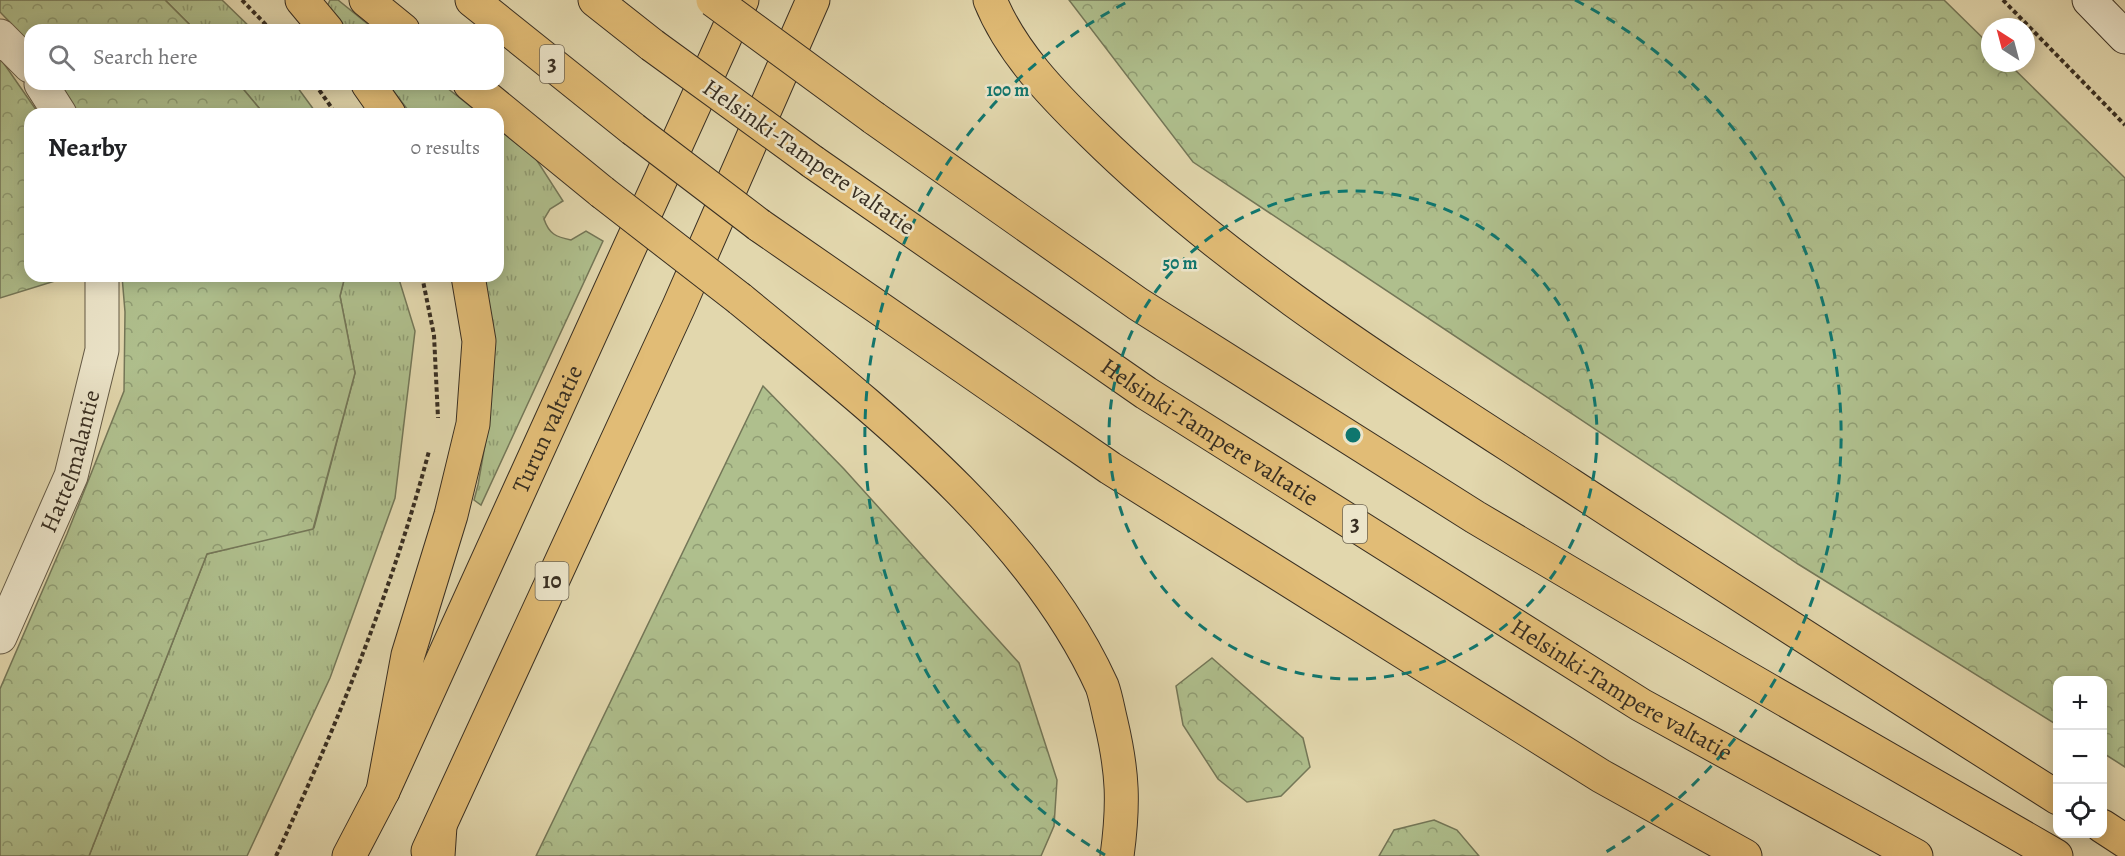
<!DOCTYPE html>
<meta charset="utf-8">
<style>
body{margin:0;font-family:Alegreya,serif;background:#f2f2f2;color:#202124}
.controls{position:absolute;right:18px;bottom:18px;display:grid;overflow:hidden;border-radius:12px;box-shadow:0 3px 15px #0003}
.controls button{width:54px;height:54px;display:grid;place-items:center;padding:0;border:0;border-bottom:2px solid #e0e0e0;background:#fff;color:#202124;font:30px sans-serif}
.compass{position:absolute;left:1981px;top:18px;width:54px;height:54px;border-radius:50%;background:#fff;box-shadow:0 3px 15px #0003;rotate:324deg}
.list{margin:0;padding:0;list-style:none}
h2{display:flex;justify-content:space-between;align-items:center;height:78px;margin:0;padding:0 24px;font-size:26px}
h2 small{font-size:20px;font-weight:400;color:#757577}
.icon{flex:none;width:33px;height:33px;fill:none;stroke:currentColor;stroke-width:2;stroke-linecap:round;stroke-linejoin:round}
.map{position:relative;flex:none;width:2125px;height:856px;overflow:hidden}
.search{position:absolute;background:#fff;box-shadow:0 3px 15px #0003;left:24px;top:24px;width:480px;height:66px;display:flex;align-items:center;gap:15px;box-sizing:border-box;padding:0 21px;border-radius:18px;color:#757577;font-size:22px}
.panel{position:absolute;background:#fff;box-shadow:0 3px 15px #0003;left:24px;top:108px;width:480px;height:174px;border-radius:18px}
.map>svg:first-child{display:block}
.grass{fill:url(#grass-tufts);stroke:#747758;stroke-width:1.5}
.forest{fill:url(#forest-crowns);stroke:#747758;stroke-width:1.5}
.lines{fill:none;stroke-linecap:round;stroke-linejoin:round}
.tertiary-casing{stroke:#635945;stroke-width:35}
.secondary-casing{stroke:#392f22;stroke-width:35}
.trunk-casing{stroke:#392f22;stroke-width:35}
.motorway-casing{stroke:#392f22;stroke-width:35}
.path{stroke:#392f22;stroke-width:4;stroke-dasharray:4.5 3;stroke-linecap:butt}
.tertiary{stroke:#ece5ca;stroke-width:33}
.secondary{stroke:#ece5ca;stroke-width:33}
.trunk{stroke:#e1bc76;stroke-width:33}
.motorway{stroke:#e1bc76;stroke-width:33}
.motorway-bridge-casing{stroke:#392f22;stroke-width:35;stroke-linecap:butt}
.motorway-bridge{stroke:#e1bc76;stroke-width:33}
.ring{fill:none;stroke:#0f766e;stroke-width:3;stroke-dasharray:10 8}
.labels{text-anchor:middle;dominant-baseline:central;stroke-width:5;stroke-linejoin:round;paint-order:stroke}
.shield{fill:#ece5ca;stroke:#6f6654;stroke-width:1.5}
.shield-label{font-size:22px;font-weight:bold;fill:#392f22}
.street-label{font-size:24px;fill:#392f22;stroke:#ece5ca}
.centre{fill:#0f766e;stroke:#ece5ca;stroke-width:3}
.ring-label{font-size:18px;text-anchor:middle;font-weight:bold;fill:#0f766e;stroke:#ece5ca;stroke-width:5;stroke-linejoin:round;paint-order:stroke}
</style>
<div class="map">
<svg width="2125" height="856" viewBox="0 0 2125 856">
<defs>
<pattern id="grass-tufts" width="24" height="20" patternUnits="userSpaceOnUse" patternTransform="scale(1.5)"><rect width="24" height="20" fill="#afbf8d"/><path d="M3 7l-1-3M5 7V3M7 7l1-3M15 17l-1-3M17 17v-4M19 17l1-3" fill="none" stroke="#8f9c73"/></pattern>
<pattern id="forest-crowns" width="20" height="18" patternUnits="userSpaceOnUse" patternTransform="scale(1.5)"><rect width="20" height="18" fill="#afbf8d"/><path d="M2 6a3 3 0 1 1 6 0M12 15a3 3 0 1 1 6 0" fill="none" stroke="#8f9c73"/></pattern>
</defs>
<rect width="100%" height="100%" fill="#e2d7ad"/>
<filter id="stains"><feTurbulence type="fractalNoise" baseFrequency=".00333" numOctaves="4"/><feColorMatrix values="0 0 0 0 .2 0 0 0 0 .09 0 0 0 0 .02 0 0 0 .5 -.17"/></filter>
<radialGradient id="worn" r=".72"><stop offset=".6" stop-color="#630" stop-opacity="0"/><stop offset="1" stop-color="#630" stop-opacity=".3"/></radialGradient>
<path class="grass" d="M 165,0 L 222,0 L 253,30 L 195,30 Z
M 330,0 L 338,0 L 375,30 L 343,30 L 327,7 Z
M 239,84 L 295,84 L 317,114 L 264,114 Z
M 388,84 L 442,84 L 480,114 L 411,114 Z
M 498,129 L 536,159 L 563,201 L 550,209 L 544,219 C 549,234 556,237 571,240 L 586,231 L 603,241 L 481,505 L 474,500 L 478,485 L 488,428 L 483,276 L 498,276 Z
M 345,276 L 398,276 L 415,331 L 395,498 L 330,678 L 247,856 L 89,856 L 207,554 L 314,528 L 355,373 L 340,296 Z"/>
<path class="forest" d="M 0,0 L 165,0 L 195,30 L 30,30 L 30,43 L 0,12 Z
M 1069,0 L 1944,0 L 1990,45 L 1990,63 L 2008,63 L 2125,178 L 2125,767 L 2103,753 L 2102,680 L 2058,680 L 2057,725 L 1798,564 L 1193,162 Z
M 0,58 L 39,114 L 30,114 L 30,276 L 71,276 L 0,298 Z
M 59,84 L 239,84 L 264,114 L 76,114 Z
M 122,276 L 345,276 L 340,296 L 355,373 L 313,529 L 207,554 L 89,856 L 0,856 L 0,689 L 67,534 L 124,391 L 125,312 Z
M 763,386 L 844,469 L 1019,663 L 1057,780 L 1054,826 L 1041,856 L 536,856 Z
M 1212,658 L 1303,738 L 1310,767 L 1281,796 L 1247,802 L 1218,779 L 1183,725 L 1176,686 Z
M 1434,820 L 1457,830 L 1479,856 L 1379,856 L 1394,830 Z"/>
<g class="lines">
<defs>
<g id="tertiary">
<path d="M 0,36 L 30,66"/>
<path d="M 41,84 L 60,114"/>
<path id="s1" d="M 0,637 L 71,476 L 102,350 L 102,276"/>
</g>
<path id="secondary" d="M 2089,0 L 2125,37"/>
<g id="trunk">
<path d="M 428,851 L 679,306 L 813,0"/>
<path id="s2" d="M 349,856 L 383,791 L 742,0"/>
</g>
<g id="motorway">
<path d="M 302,0 L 327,30"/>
<path d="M 366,0 L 403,30"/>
<path d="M 472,0 L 633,129"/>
<path d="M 595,0 L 652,45"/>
<path d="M 990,0 C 1011,52 1053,95 1092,133 C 1233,272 1405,377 1569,484 C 1731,590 1894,694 2058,798"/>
<path d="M 368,84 L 389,114"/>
<path d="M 470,84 L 602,192"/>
<path d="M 874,118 L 1138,304 L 1475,517 L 1730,668 L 2056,856"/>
<path id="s3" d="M 813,162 L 1146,393 L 1641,705 L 1916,856"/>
<path d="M 759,225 L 1110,468 L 1601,776 L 1745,856"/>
<path d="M 740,299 C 870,406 1031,529 1102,686 C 1106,697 1108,710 1111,722 C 1123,773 1124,804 1117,856"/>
<path d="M 383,791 L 408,655 L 451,515 L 473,424 L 479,341 L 468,276"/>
<path d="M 2102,826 L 2125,841"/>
<path d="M 438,856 L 440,826"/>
</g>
</defs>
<use href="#tertiary" class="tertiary-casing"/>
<use href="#secondary" class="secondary-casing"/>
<use href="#trunk" class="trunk-casing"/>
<use href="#motorway" class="motorway-casing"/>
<path class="path" d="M 242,0 L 271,30
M 2003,0 L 2125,125
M 315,84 L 336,114
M 422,276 L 434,335 L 438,418
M 276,856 C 337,725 392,591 429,451"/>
<use href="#tertiary" class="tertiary"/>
<use href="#secondary" class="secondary"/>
<use href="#trunk" class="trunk"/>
<use href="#motorway" class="motorway"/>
<defs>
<path id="motorway-bridge" d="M 713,0 L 874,118
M 652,45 L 813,162
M 633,129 L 759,225
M 602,192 L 740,299"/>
</defs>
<use href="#motorway-bridge" class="motorway-bridge-casing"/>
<use href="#motorway-bridge" class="motorway-bridge"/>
</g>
<g class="ring">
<circle cx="1353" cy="435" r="244"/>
<path d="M1105 855A488 488 0 0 1 1131 0M1575 0A488 488 0 0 1 1601 855"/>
</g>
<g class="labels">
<g class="shield">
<rect x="540" y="45" width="24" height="38" rx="4.5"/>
<rect x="1343" y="505" width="24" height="38" rx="4.5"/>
<rect x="535.5" y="562" width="33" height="38" rx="4.5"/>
</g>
<g class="shield-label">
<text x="552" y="64">3</text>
<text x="1355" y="524">3</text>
<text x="552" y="581">10</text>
</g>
<g class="street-label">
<text transform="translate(809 157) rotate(35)">Helsinki-Tampere valtatie</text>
<text stroke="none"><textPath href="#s2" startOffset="471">Turun valtatie</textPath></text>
<text stroke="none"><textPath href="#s3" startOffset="480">Helsinki-Tampere valtatie</textPath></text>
<text stroke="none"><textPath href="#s1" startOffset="190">Hattelmalantie</textPath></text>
<text stroke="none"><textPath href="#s3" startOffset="966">Helsinki-Tampere valtatie</textPath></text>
</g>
</g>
<circle cx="1353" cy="435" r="9" class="centre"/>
<g class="ring-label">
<text x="1008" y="96">100 m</text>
<text x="1180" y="269">50 m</text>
</g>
<rect width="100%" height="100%" filter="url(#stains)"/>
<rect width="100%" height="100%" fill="url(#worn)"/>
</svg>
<div class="controls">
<button>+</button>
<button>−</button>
<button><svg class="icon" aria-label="locate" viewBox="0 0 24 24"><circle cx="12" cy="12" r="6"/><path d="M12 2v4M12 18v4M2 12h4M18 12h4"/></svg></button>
</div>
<svg class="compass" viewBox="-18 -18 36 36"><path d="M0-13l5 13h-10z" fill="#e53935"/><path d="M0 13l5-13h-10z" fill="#757577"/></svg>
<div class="search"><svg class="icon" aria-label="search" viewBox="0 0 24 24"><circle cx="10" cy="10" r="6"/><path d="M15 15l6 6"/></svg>Search here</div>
<section class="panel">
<h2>Nearby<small>0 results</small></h2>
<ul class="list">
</ul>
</section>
</div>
